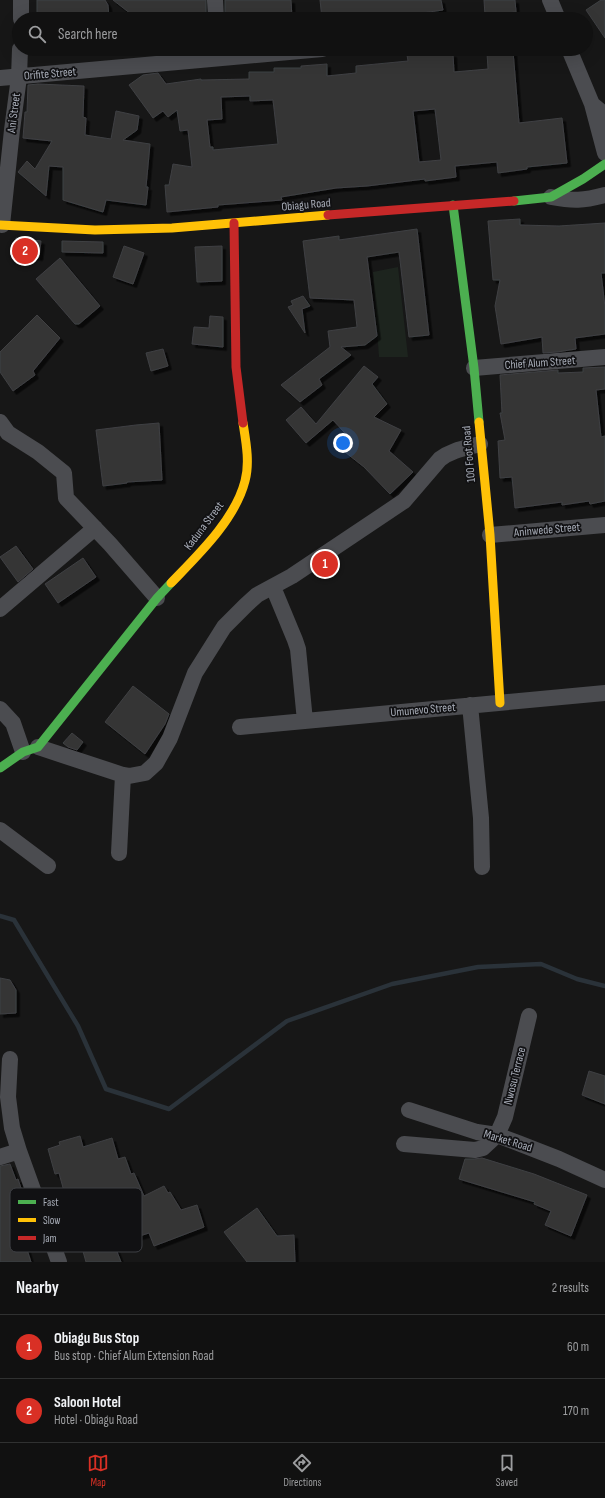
<!DOCTYPE html>
<meta charset="utf-8">
<style>
body{margin:0;font-family:"Sofia Sans Condensed",sans-serif;background:#1e1f1f;color:#f1f3f6}
.you{position:absolute;left:343px;top:443px;width:14px;height:14px;margin:-10px;border:3px solid #fff;border-radius:50%;background:#1a73e8;box-shadow:0 0 0 6px #1a73e833}
.badge{display:grid;place-items:center;width:26px;height:26px;border-radius:50%;background:#d93025;color:#fff;font-size:13px;font-weight:700}
.pin{position:absolute;translate:-50% -50%;border:2px solid #fff;box-shadow:0 1px 4px #0006}
.list{margin:0;padding:0;list-style:none}
h2{display:flex;justify-content:space-between;align-items:center;height:52px;margin:0;padding:0 16px;font-size:17px}
h2 small{font-size:13px;font-weight:400;color:#9c9d9f}
.list li{display:grid;grid-template-columns:26px 1fr auto;gap:12px;align-items:center;box-sizing:border-box;height:64px;padding:0 16px;border-top:1px solid #303131}
.list b{display:block;font-size:15px;white-space:nowrap}
.list p{margin:0;font-size:13px;white-space:nowrap;color:#9c9d9f}
.list em{font-size:13px;font-style:normal;color:#9c9d9f}
.icon{flex:none;width:22px;height:22px;fill:none;stroke:currentColor;stroke-width:2;stroke-linecap:round;stroke-linejoin:round}
.map{position:relative;flex:none;width:605px;height:1262px;overflow:hidden}
.search{position:absolute;background:#111;box-shadow:0 4px 16px #0002;left:12px;right:12px;top:12px;height:44px;display:flex;align-items:center;gap:10px;box-sizing:border-box;padding:0 14px;border-radius:22px;color:#9c9d9f;font-size:15px}
.sheet{height:180px;background:#111}
nav{display:flex;justify-content:space-around;align-items:center;box-sizing:border-box;height:56px;border-top:1px solid #303131;background:#111;font-size:11px;color:#9c9d9f}
nav a{display:grid;justify-items:center;gap:2px}
nav .on{color:#d93025}
.map>svg:first-child{display:block}
.green{fill:#1d241e}
.lines{fill:none;stroke-linecap:round;stroke-linejoin:round}
.stream{stroke:#2a3239;stroke-width:4.5}
.building{fill:#353536;stroke:#3f4043;fill-rule:evenodd;filter:url(#shadow)}
.street{stroke:#4b4c50;stroke-width:16}
.fast{stroke:#4caf50;stroke-width:9}
.slow{stroke:#ffc107;stroke-width:9}
.jam{stroke:#c62828;stroke-width:9}
.labels{text-anchor:middle;dominant-baseline:central;stroke-width:3.5;stroke-linejoin:round;paint-order:stroke}
.street-label{font-size:12px;fill:#a8adb8;stroke:#111113}
.key{fill:#111113;stroke:#3e4045;stroke-width:1}
.key-label{font-size:11px;fill:#a8adb8}
</style>
<div class="map">
<svg width="605" height="1262" viewBox="0 0 605 1262">
<defs>
<filter id="shadow"><feDropShadow dx="3.5" dy="3.5" stdDeviation="0" flood-color="#0009"/></filter>
</defs>
<rect width="100%" height="100%" fill="#171717"/>
<path class="green" d="M 398,267 L 408,357 L 379,357 L 373,272 Z"/>
<g class="lines">
<path class="stream" d="M 0,916 L 14,920 L 78,1026 L 106,1089 L 169,1109 L 287,1021 L 392,984 L 478,967 L 541,964 L 577,979 L 605,986"/>
</g>
<path class="building" d="M 37,0 L 105,0 L 108,5 L 109,17 L 63,17 L 63,19 L 37,19 Z
M 113,0 L 206,0 L 206,19 L 132,19 L 131,14 Z
M 225,0 L 291,0 L 292,19 L 225,19 Z
M 320,0 L 441,0 L 443,10 L 401,16 L 401,18 L 322,19 Z
M 484,0 L 515,0 L 516,12 L 485,15 Z
M 601,0 L 605,0 L 605,38 L 586,10 Z
M 513,51 L 519,123 L 562,118 L 567,163 L 527,167 L 527,169 L 498,173 L 497,162 L 455,166 L 456,177 L 425,181 L 425,179 L 367,186 L 336,188 L 281,197 L 282,200 L 218,205 L 218,207 L 167,212 L 165,185 L 169,185 L 173,164 L 192,167 L 188,130 L 180,131 L 177,110 L 168,117 L 163,111 L 153,118 L 129,85 L 143,75 L 158,73 L 166,84 L 201,79 L 201,80 L 249,79 L 249,72 L 274,72 L 274,68 L 301,68 L 301,66 L 327,64 L 327,76 L 356,73 L 356,66 L 408,61 L 407,55 L 436,52 L 436,55 L 453,54 L 454,72 L 488,69 L 487,53 ZM 250,96 L 250,101 L 273,100 L 278,144 L 213,150 L 213,147 L 210,147 L 207,120 L 222,119 L 221,97 ZM 435,109 L 441,160 L 419,162 L 413,111 Z
M 38,84 L 84,86 L 83,117 L 86,118 L 85,135 L 111,139 L 116,111 L 139,116 L 137,130 L 123,140 L 150,144 L 146,187 L 148,187 L 146,205 L 106,200 L 103,212 L 63,200 L 63,167 L 49,166 L 46,196 L 18,172 L 27,161 L 35,169 L 52,141 L 23,138 L 25,112 L 27,112 L 28,85 Z
M 520,219 L 520,225 L 559,226 L 605,223 L 605,273 L 601,273 L 605,307 L 605,334 L 575,338 L 576,349 L 557,352 L 543,353 L 542,337 L 501,344 L 495,306 L 500,280 L 493,280 L 488,221 Z
M 417,229 L 429,335 L 409,337 L 399,252 L 367,257 L 377,336 L 365,345 L 341,347 L 351,355 L 319,379 L 322,385 L 300,402 L 281,385 L 330,347 L 328,331 L 357,327 L 354,300 L 310,298 L 303,241 L 339,236 L 339,240 Z
M 16,238 L 41,241 L 39,257 L 14,254 Z
M 62,241 L 103,242 L 103,253 L 62,252 Z
M 124,246 L 144,253 L 133,284 L 113,277 Z
M 222,246 L 222,281 L 197,282 L 195,247 Z
M 60,258 L 100,306 L 79,324 L 75,324 L 36,279 Z
M 303,296 L 310,306 L 302,309 L 305,333 L 288,307 L 293,305 L 291,301 Z
M 37,315 L 60,338 L 33,371 L 35,375 L 13,391 L 0,372 L 0,352 Z
M 210,316 L 223,317 L 223,347 L 192,344 L 194,327 L 209,328 Z
M 163,349 L 168,366 L 151,371 L 146,353 Z
M 364,366 L 378,377 L 372,384 L 387,404 L 374,417 L 401,430 L 389,451 L 413,472 L 390,494 L 364,467 L 345,452 L 354,443 L 333,420 L 306,443 L 286,420 L 301,407 L 316,424 Z
M 605,367 L 605,389 L 596,390 L 601,437 L 605,436 L 605,501 L 590,504 L 589,501 L 562,505 L 562,502 L 515,508 L 512,477 L 500,478 L 498,441 L 505,440 L 500,413 L 502,413 L 500,375 L 558,370 L 558,373 L 583,372 L 583,368 Z
M 159,423 L 162,480 L 127,482 L 127,483 L 103,486 L 96,430 L 136,425 Z
M 16,546 L 33,569 L 18,582 L 0,557 Z
M 83,558 L 96,577 L 58,603 L 45,584 Z
M 133,686 L 169,714 L 165,724 L 145,754 L 105,722 Z
M 72,733 L 83,742 L 77,750 L 68,747 L 63,743 Z
M 0,978 L 10,980 L 16,990 L 16,1013 L 0,1014 Z
M 589,1071 L 605,1076 L 605,1104 L 582,1095 Z
M 80,1136 L 83,1147 L 112,1138 L 118,1159 L 125,1157 L 131,1174 L 134,1173 L 144,1196 L 164,1186 L 168,1193 L 170,1192 L 181,1210 L 197,1205 L 204,1227 L 154,1246 L 149,1233 L 114,1244 L 121,1262 L 86,1262 L 70,1205 L 68,1206 L 59,1173 L 55,1174 L 48,1149 L 60,1145 L 59,1142 Z
M 482,1158 L 534,1174 L 587,1195 L 571,1236 L 545,1225 L 551,1211 L 534,1204 L 535,1202 L 459,1179 L 465,1159 L 474,1159 Z
M 10,1164 L 16,1180 L 18,1179 L 22,1191 L 19,1192 L 22,1199 L 12,1203 L 31,1262 L 0,1262 L 0,1166 Z
M 257,1208 L 277,1236 L 294,1235 L 295,1262 L 247,1262 L 224,1232 Z"/>
<g class="lines">
<path class="street" d="M 215,0 L 216,19
M 550,0 L 558,19
M 21,19 L 21,0
M 569,49 L 592,104 L 605,115
M 0,78 L 322,49
M 592,104 L 605,153
M 551,197 C 573,201 583,201 605,195
M 2,225 L 12,130 L 19,77 L 20,49
M 474,368 L 605,357
M 0,422 L 8,433 L 38,452 L 64,473 L 66,498 L 110,544 L 157,598
M 490,535 L 605,525
M 273,587 L 295,640 L 298,649 L 305,721
M 0,609 L 95,528
M 470,705 L 481,818 L 482,867
M 0,709 L 13,723 L 23,752
M 240,727 L 605,693
M 38,747 L 123,775 L 129,776 L 145,773 L 156,763 L 170,738 L 195,673 L 224,627 L 246,605 L 257,595 L 292,576 L 404,501 L 440,459 C 452,450 466,448 480,444
M 0,830 L 48,866
M 119,853 L 123,775
M 10,1059 L 8,1097 L 12,1128 L 19,1151
M 409,1110 L 477,1132 L 497,1135 L 518,1143 L 559,1159 L 605,1180
M 404,1144 L 475,1150 L 483,1148 L 497,1135 L 505,1117 L 529,1016
M 0,1157 L 19,1151 L 59,1262"/>
<path class="fast" d="M 514,201 L 551,197 L 583,179 L 605,164
M 453,205 L 474,368 L 479,422
M 0,768 L 23,752 L 38,747 L 157,598 L 171,583"/>
<path class="slow" d="M 0,225 L 95,230 L 172,228 L 328,215
M 479,422 L 490,535 L 500,703
M 171,583 C 198,555 235,520 245,481 C 250,463 246,442 243,423"/>
<path class="jam" d="M 328,215 L 514,201
M 234,223 L 236,367 L 243,423"/>
</g>
<g class="labels">
<g class="street-label">
<text transform="translate(50 74) rotate(-5)">Orifite Street</text>
<text transform="translate(14 113) rotate(-83)">Ani Street</text>
<text transform="translate(306 205) rotate(-5)">Obiagu Road</text>
<text transform="translate(540 363) rotate(-4)">Chief Alum Street</text>
<text transform="translate(469 454) rotate(-95)">100 Foot Road</text>
<text transform="translate(204 526) rotate(-53)">Kaduna Street</text>
<text transform="translate(547 530) rotate(-5)">Aninwede Street</text>
<text transform="translate(423 710) rotate(-5)">Umunevo Street</text>
<text transform="translate(515 1076) rotate(-76)">Nwosu Terrace</text>
<text transform="translate(508 1141) rotate(17)">Market Road</text>
</g>
</g>
<rect x="10" y="1188" width="132" height="64" rx="6" class="key"/>
<rect x="18" y="1200" width="18" height="4" fill="#4caf50"/>
<rect x="18" y="1218" width="18" height="4" fill="#ffc107"/>
<rect x="18" y="1236" width="18" height="4" fill="#c62828"/>
<g class="key-label">
<text x="43" y="1206">Fast</text>
<text x="43" y="1224">Slow</text>
<text x="43" y="1242">Jam</text>
</g>
</svg>
<div class="you"></div>
<div class="pin badge" style="left:325px;top:564px">1</div>
<div class="pin badge" style="left:25px;top:251px">2</div>
<div class="search"><svg class="icon" aria-label="search" viewBox="0 0 24 24"><circle cx="10" cy="10" r="6"/><path d="M15 15l6 6"/></svg>Search here</div>
</div>
<section class="sheet">
<h2>Nearby<small>2 results</small></h2>
<ul class="list">
<li><span class="badge">1</span><div><b>Obiagu Bus Stop</b><p>Bus stop · Chief Alum Extension Road</p></div><em>60 m</em></li>
<li><span class="badge">2</span><div><b>Saloon Hotel</b><p>Hotel · Obiagu Road</p></div><em>170 m</em></li>
</ul>
</section>
<nav>
<a class="on"><svg class="icon" aria-label="map" viewBox="0 0 24 24"><path d="M3 6l6-2 6 2 6-2v14l-6 2-6-2-6 2zM9 4v14M15 6v14"/></svg>Map</a>
<a><svg class="icon" aria-label="directions" viewBox="0 0 24 24"><path d="M12 3l9 9-9 9-9-9zM9 14v-3h6M13 9l2 2-2 2"/></svg>Directions</a>
<a><svg class="icon" aria-label="saved" viewBox="0 0 24 24"><path d="M7 4h10v16l-5-4-5 4z"/></svg>Saved</a>
</nav>
